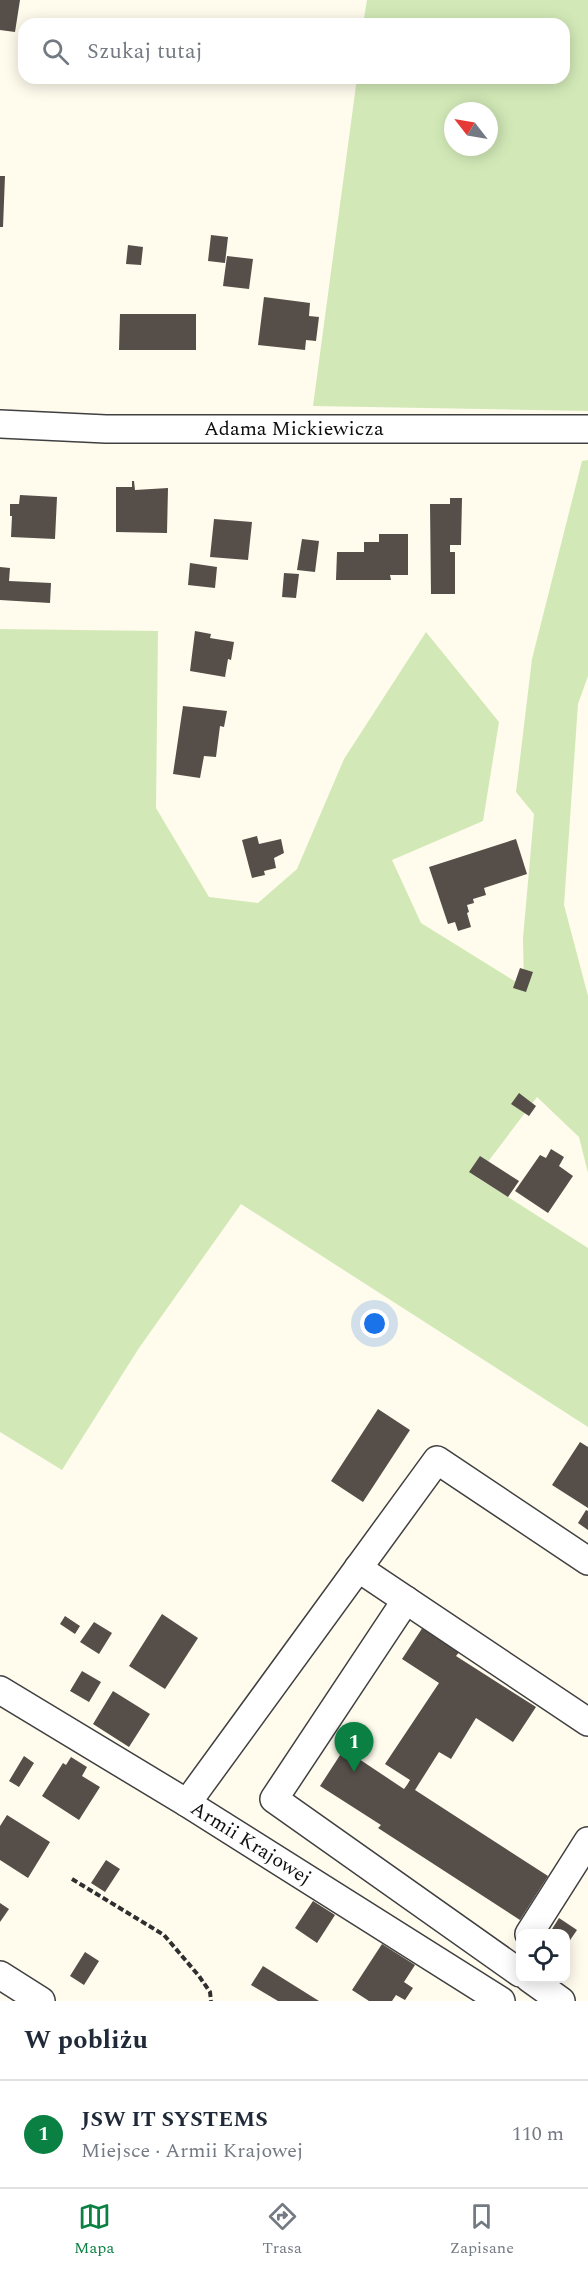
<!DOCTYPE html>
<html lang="pl">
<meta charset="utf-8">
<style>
body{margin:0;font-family:Spectral,serif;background:#f2f2f3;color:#1f2937}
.controls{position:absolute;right:18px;bottom:18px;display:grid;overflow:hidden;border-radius:12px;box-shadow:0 3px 15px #0003}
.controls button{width:54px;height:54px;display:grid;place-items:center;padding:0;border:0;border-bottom:2px solid #e0e1e3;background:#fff;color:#1f2937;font:30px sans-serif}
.compass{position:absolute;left:444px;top:102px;width:54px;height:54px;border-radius:50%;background:#fff;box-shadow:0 3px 15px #0003;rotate:301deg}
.you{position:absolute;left:375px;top:1324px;width:21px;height:21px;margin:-15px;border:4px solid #fff;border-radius:50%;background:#1a73e8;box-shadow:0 0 0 9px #1a73e833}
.badge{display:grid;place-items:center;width:39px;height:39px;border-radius:50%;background:#0b8043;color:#fff;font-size:20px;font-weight:700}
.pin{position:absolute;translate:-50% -50px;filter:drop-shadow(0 2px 3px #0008)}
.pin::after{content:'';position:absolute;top:32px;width:21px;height:18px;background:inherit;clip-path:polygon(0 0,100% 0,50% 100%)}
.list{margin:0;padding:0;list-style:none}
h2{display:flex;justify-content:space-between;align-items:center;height:78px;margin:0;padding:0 24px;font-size:26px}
h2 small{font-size:20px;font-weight:400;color:#747a83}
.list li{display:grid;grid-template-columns:39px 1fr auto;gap:18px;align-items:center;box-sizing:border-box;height:108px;padding:0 24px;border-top:2px solid #e0e1e3}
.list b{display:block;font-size:22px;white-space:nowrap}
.list p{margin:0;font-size:20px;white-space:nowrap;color:#747a83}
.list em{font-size:20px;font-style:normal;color:#747a83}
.icon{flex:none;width:33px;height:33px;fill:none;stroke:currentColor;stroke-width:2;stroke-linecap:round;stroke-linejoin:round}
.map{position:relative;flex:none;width:588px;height:2001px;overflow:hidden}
.search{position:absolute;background:#fff;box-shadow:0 3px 15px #0003;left:18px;right:18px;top:18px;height:66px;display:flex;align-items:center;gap:15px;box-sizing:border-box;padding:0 21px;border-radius:18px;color:#747a83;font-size:22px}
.sheet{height:186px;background:#fff}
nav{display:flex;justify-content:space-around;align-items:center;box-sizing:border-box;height:84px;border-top:2px solid #e0e1e3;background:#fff;font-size:16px;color:#747a83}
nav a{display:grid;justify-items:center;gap:3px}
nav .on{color:#0b8043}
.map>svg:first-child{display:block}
.green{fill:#d2e9b7;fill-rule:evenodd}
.building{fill:#564e49}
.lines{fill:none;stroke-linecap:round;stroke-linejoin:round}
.minor-casing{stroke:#404040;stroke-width:30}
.path{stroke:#2f2f2f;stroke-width:4;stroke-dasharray:6 3;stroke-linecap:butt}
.minor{stroke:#fff;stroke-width:27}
.labels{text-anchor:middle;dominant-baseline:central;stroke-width:6;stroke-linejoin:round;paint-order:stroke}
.street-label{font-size:20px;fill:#0d0d0d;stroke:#fff}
</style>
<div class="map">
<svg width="588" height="2001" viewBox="0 0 588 2001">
<rect width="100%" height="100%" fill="#fffbed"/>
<path class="green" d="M 367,0 L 588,0 L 588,411 L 313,406 L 357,78 L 564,78 L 564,24 L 363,24 ZM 453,111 L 489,111 L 489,147 L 453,147 Z
M 588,460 L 588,676 L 578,704 L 564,905 L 588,996 L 588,1173 L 579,1137 L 537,1097 L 487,1163 L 478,1178 L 588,1248 L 588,1427 L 241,1204 L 139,1348 L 62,1470 L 0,1432 L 0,629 L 158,631 L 156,808 L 209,897 L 258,903 L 297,869 L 344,759 L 426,632 L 499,722 L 483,821 L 392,860 L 421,923 L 524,987 L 523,938 L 534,814 L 516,792 L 532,659 L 582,461 Z"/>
<path class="building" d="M 0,0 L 20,0 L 15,32 L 0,30 Z
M 0,176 L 5,176 L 3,227 L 0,227 Z
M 211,235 L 228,237 L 225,263 L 208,261 Z
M 128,245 L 143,247 L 141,265 L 126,264 Z
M 227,256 L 253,259 L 249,289 L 223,286 Z
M 264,297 L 310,303 L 309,316 L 319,317 L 316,341 L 306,340 L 305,350 L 258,345 Z
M 120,314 L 196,314 L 196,350 L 119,350 Z
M 132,481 L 134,481 L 135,490 L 168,488 L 167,533 L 116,532 L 116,487 L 132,487 Z
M 20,495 L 57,497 L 55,539 L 11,537 L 12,516 L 10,516 L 10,504 L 19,504 Z
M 450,498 L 462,498 L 461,545 L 450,545 L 450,552 L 455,552 L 455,594 L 431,594 L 430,504 L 450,504 Z
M 214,519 L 252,522 L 248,560 L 210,557 Z
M 379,534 L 408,534 L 408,575 L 390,575 L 391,580 L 336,580 L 337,552 L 364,552 L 364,542 L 379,542 Z
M 302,539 L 319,541 L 315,572 L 297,570 Z
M 190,563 L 217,567 L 215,588 L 188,585 Z
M 0,567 L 10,568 L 9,581 L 51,583 L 50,603 L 0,600 Z
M 284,573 L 299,574 L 296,598 L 282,597 Z
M 195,631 L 211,634 L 210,638 L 234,642 L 231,660 L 228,659 L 225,677 L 190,671 Z
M 183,706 L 227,711 L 224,727 L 220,726 L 216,757 L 204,756 L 200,778 L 173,774 Z
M 257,836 L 259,844 L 281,839 L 284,853 L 274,858 L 276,868 L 264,871 L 265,875 L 252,878 L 242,840 Z
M 516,839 L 527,874 L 484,888 L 486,895 L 473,899 L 474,903 L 467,905 L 469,912 L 467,913 L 471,927 L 458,931 L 455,922 L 448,924 L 429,867 Z
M 520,968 L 533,972 L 526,992 L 513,988 Z
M 519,1093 L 536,1106 L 529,1116 L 511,1104 Z
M 551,1149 L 564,1157 L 559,1166 L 573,1176 L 548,1213 L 515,1191 L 540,1155 L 546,1158 Z
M 480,1156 L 519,1181 L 508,1197 L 469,1172 Z
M 378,1409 L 410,1430 L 363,1502 L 331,1481 Z
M 580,1442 L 588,1447 L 588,1508 L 552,1485 Z
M 586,1510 L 588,1511 L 588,1530 L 578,1523 Z
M 162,1614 L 198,1638 L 165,1689 L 129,1666 Z
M 65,1616 L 80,1626 L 75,1634 L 60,1624 Z
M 94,1622 L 112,1633 L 99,1654 L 80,1642 Z
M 423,1627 L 460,1651 L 456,1656 L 536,1707 L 513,1742 L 476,1718 L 451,1759 L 439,1752 L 415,1790 L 548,1876 L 520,1920 L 378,1828 L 381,1825 L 320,1786 L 344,1749 L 404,1789 L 407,1785 L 410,1780 L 385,1764 L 439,1683 L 402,1659 Z
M 82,1671 L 101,1682 L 89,1702 L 70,1691 Z
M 113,1691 L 150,1714 L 129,1747 L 93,1724 Z
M 24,1756 L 34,1763 L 19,1787 L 9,1781 Z
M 71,1757 L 87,1767 L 82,1776 L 100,1787 L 79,1820 L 42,1796 L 63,1763 L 66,1765 Z
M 7,1815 L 50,1842 L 28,1878 L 0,1860 L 0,1826 Z
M 106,1860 L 120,1869 L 105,1892 L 91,1883 Z
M 313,1901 L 335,1915 L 317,1943 L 295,1928 Z
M 0,1903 L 9,1909 L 0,1922 Z
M 559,1918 L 577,1930 L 566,1946 L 566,1934 L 549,1934 Z
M 382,1944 L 415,1965 L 404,1982 L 413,1988 L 405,2000 L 396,1995 L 392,2001 L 369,2001 L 352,1990 Z
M 85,1952 L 99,1961 L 84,1985 L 70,1976 Z
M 263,1966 L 319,2001 L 278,2001 L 251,1985 Z"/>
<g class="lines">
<defs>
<g id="minor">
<path id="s1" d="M 0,424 L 106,429 L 588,429"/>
<path d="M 358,1568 L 588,1722"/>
<path d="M 406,1600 L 274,1799 L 520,1973"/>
<path id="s2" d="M 0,1690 L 187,1803 L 501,2001"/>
<path d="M 187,1803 L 437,1460 L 588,1561"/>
<path d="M 529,1934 L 588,1841"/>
<path d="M 0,1975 L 41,2001"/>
<path d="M 529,1978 L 561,2001"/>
</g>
</defs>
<use href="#minor" class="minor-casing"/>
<path class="path" d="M 72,1879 L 164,1935 L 199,1976 L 210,1992 L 211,2001"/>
<use href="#minor" class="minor"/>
</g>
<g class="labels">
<g class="street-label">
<text stroke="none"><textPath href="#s1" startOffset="294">Adama Mickiewicza</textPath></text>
<text stroke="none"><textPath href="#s2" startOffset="294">Armii Krajowej</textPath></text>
</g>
</g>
</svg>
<div class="controls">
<button><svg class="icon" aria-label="locate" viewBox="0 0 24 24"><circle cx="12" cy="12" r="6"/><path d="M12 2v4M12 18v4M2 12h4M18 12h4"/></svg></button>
</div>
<svg class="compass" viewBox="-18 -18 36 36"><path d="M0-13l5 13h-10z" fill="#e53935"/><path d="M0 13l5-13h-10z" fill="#747a83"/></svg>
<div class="you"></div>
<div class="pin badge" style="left:354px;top:1772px">1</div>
<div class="search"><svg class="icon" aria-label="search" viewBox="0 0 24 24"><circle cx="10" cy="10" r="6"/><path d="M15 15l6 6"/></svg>Szukaj tutaj</div>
</div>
<section class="sheet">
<h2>W pobliżu<small></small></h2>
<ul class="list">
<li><span class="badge">1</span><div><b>JSW IT SYSTEMS</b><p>Miejsce · Armii Krajowej</p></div><em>110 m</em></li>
</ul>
</section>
<nav>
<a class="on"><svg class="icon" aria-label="map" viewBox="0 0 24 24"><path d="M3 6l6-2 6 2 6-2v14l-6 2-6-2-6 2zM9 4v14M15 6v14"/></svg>Mapa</a>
<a><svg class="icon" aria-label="directions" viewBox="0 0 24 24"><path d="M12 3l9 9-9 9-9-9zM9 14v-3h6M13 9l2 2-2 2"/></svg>Trasa</a>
<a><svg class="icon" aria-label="saved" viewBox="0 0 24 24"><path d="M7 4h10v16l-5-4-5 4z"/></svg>Zapisane</a>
</nav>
